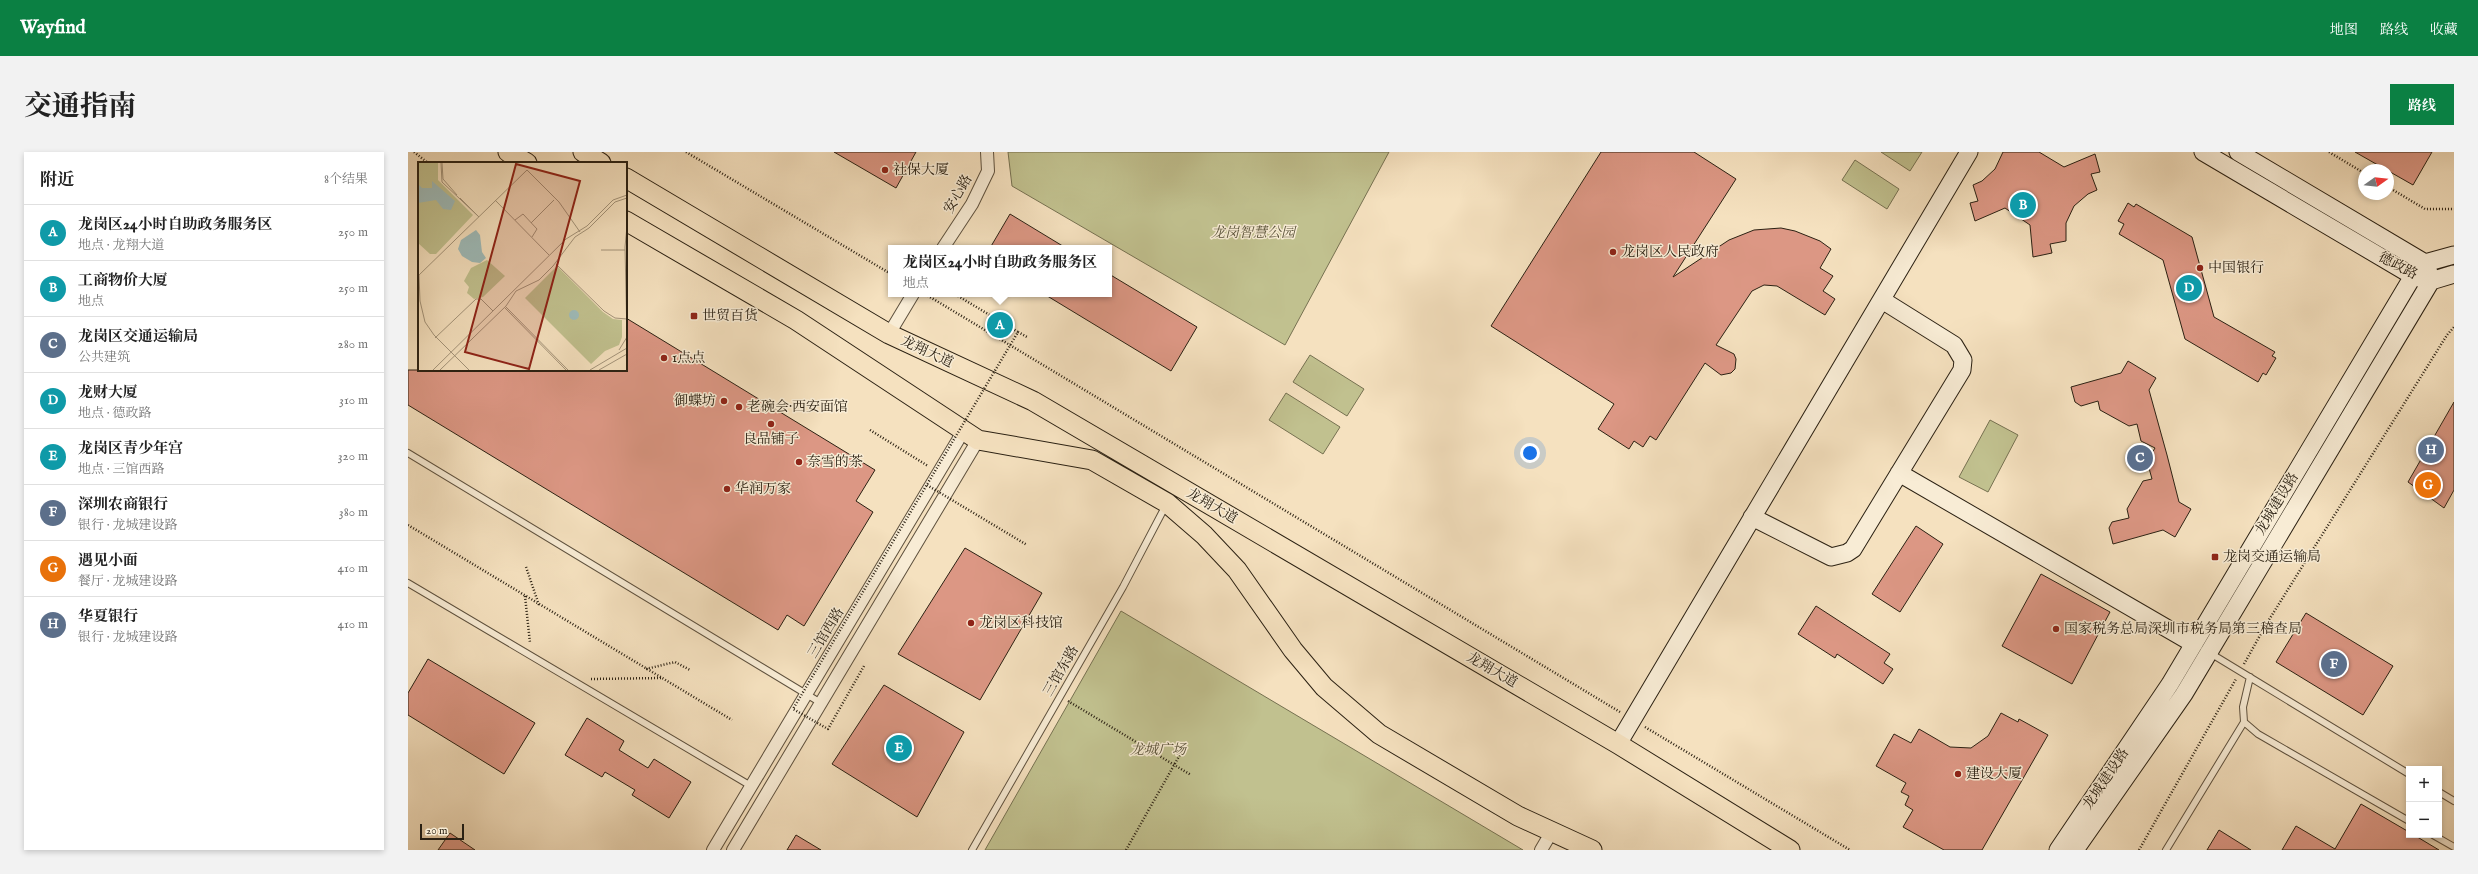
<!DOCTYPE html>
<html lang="zh">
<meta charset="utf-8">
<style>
body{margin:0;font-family:"IM FELL English","Noto Serif SC",serif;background:#f2f2f2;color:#222}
.controls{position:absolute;right:12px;bottom:12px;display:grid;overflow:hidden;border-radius:0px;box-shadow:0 2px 6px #0003}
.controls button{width:36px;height:36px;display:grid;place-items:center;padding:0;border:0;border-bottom:1px solid #e0e0e0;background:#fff;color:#222;font:20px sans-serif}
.compass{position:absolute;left:1950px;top:12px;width:36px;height:36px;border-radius:50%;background:#fff;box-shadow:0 2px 6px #0003;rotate:75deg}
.scale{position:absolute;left:12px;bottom:10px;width:44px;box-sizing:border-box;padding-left:4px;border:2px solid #2b2113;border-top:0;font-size:11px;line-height:14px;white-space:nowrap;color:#2b2113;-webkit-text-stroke:3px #f8ecd5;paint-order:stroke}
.you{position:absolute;left:1122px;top:301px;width:14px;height:14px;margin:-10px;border:3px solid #fff;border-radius:50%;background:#1a73e8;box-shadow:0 0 0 6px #1a73e833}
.badge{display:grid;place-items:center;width:26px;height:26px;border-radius:50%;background:#0b8043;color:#fff;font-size:13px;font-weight:700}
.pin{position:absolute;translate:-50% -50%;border:2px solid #fff;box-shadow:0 1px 4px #0006}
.popup{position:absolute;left:480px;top:93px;width:224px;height:52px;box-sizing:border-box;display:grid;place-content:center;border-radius:0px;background:#fff;filter:drop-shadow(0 1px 3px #0005);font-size:13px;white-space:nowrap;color:#767676}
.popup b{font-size:15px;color:#222}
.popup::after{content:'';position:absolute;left:50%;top:100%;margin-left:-8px;border:8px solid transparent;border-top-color:#fff}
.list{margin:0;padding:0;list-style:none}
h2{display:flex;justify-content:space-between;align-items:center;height:52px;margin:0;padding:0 16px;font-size:17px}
h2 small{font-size:13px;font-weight:400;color:#767676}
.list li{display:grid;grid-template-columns:26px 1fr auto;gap:12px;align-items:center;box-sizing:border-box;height:56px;padding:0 16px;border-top:1px solid #e0e0e0}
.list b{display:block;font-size:15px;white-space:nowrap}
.list p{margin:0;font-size:13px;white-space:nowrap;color:#767676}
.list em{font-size:13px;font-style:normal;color:#767676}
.map{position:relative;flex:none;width:2046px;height:698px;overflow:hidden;border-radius:0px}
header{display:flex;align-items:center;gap:24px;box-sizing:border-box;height:56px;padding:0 20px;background:#0b8043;color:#fff}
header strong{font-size:19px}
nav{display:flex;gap:22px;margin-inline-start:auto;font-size:14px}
.intro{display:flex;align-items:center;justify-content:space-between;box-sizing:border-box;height:96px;padding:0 24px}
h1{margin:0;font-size:28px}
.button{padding:10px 18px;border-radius:0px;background:#0b8043;color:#fff;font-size:14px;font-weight:700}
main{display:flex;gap:24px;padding:0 24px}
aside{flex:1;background:#fff;border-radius:0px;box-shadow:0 2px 6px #0003}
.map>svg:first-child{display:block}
.green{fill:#c1c18f;stroke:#767151}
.building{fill:#dc9784;stroke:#2b2113}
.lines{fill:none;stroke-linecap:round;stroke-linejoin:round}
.lane-casing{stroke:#5e513e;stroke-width:8}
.street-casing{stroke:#5e513e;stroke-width:14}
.secondary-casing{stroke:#2b2113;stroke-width:19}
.primary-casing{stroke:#2b2113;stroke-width:21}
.path{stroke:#2b2113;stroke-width:2.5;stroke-dasharray:1 2;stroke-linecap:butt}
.lane{stroke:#f8ecd5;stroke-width:6}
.street{stroke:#f8ecd5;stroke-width:12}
.secondary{stroke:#f8ecd5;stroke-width:17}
.primary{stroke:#f5e1bf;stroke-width:19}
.path-bridge{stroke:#2b2113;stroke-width:2.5;stroke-dasharray:1 2;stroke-linecap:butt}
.poi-dot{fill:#8f2418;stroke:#f8ecd5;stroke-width:1.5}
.labels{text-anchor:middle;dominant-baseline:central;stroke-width:3;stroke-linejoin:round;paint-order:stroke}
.poi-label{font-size:14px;fill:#2b2113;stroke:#f8ecd5;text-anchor:start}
.street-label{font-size:14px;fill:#2b2113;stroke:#f8ecd5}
.park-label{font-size:14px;font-style:italic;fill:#585138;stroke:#f8ecd5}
.inset-road{fill:none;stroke:#a4947a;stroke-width:1}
.view{fill:#8f2418;fill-opacity:0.15;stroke:#8f2418;stroke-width:2}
.inset-edge{fill:none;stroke:#2b2113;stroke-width:2}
</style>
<header>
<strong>Wayfind</strong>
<nav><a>地图</a><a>路线</a><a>收藏</a></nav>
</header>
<div class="intro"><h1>交通指南</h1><a class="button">路线</a></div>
<main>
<aside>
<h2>附近<small>8个结果</small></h2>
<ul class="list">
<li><span class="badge" style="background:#0f9aa8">A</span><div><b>龙岗区24小时自助政务服务区</b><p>地点 · 龙翔大道</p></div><em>250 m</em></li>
<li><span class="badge" style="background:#0f9aa8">B</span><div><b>工商物价大厦</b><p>地点</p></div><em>250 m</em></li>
<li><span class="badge" style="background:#5c6f8a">C</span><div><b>龙岗区交通运输局</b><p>公共建筑</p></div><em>280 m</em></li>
<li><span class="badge" style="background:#0f9aa8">D</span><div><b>龙财大厦</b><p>地点 · 德政路</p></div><em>310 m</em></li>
<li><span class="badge" style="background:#0f9aa8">E</span><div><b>龙岗区青少年宫</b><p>地点 · 三馆西路</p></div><em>320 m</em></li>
<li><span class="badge" style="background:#5c6f8a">F</span><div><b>深圳农商银行</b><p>银行 · 龙城建设路</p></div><em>380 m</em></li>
<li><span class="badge" style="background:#e8710a">G</span><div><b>遇见小面</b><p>餐厅 · 龙城建设路</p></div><em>410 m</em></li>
<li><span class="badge" style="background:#5c6f8a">H</span><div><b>华夏银行</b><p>银行 · 龙城建设路</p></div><em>410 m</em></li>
</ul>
</aside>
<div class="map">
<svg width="2046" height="698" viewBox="0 0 2046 698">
<rect width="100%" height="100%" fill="#f5e1bf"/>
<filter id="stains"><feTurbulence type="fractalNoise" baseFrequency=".005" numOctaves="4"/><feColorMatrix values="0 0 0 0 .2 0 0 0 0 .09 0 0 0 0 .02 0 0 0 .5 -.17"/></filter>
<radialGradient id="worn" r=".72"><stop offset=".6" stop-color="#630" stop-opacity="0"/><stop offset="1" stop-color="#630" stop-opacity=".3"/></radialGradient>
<path class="green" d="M 600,0 L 981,0 L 877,193 L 604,34 Z
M 1473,0 L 1514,0 L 1502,19 Z
M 1447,8 L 1491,37 L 1479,57 L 1434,28 Z
M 902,203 L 956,237 L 939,264 L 885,230 Z
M 878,241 L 932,275 L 915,302 L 861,268 Z
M 1582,268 L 1610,283 L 1580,340 L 1551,325 Z
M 713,459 L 1115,698 L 577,698 Z"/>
<path class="building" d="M 426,0 L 508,0 L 488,36 Z
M 1193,0 L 1286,0 L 1328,27 L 1265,125 L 1321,88 L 1346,78 L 1373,76 L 1387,79 L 1412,89 L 1423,97 L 1412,116 L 1425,124 L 1415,139 L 1427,147 L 1417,163 L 1369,134 L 1356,133 L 1344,139 L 1308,193 L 1326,202 L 1328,207 L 1327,217 L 1323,221 L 1313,223 L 1297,211 L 1248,288 L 1242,284 L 1235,295 L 1226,289 L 1221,297 L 1190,277 L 1206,252 L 1083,174 Z
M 1595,0 L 1631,0 L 1656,15 L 1687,2 L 1692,20 L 1683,22 L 1689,38 L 1680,42 L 1666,54 L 1658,71 L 1658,89 L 1642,92 L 1644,101 L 1625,105 L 1622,73 L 1597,56 L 1567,69 L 1562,51 L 1570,49 L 1565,33 L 1574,29 L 1587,17 Z
M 1947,0 L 2024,0 L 2005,33 Z
M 1720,51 L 1726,55 L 1728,52 L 1784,85 L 1806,165 L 1867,200 L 1864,204 L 1868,206 L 1858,223 L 1855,221 L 1850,230 L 1777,187 L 1755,108 L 1711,82 L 1716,72 L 1710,69 Z
M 602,62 L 658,96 L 582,96 Z
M 701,122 L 789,175 L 763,219 L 636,142 L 701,142 Z
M 218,166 L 467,318 L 448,349 L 465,360 L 396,474 L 379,463 L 370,478 L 0,253 L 0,218 L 218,218 Z
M 1720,209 L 1748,226 L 1741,238 L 1759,303 L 1771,350 L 1783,357 L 1767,385 L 1755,378 L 1705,392 L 1701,376 L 1704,370 L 1721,366 L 1719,357 L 1735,329 L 1744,327 L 1739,309 L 1747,296 L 1733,289 L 1729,272 L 1721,274 L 1692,258 L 1690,249 L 1673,254 L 1667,250 L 1663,235 L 1713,221 Z
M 2046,250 L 2046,338 L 2036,356 L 2000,330 Z
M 1508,374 L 1535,392 L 1492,460 L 1464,442 Z
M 557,396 L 634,441 L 572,548 L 490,502 Z
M 1633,422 L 1702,460 L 1664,532 L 1594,494 Z
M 1408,454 L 1482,502 L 1476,511 L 1485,517 L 1475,532 L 1429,502 L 1427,506 L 1390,482 Z
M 1898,461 L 1985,514 L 1955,563 L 1868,510 Z
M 20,507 L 127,571 L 96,622 L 0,563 L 0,541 Z
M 476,533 L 556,580 L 509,665 L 424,612 Z
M 1593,561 L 1610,570 L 1611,567 L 1640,583 L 1574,698 L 1536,698 L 1495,675 L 1505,658 L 1497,653 L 1501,644 L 1493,640 L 1498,631 L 1468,614 L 1486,582 L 1503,591 L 1511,577 L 1542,595 L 1563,596 L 1580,584 Z
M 179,566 L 216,589 L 211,598 L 240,616 L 246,607 L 283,630 L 261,666 L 224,643 L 227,638 L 197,620 L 194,625 L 157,603 Z
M 1953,652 L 2001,680 L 2001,683 L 2006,683 L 2031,698 L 1874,698 L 1888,674 L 1927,697 Z
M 1811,678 L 1843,698 L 1799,698 Z
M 42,681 L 67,698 L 30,698 Z
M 388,683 L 413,698 L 379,698 Z"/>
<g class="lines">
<defs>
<path id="lane" d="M 0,301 L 413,551
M 0,431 L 343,634
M 1802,501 L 2001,622
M 1842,525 L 1835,555 L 1836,570 L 1850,582 L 2001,669
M 2031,640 L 2046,649
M 2025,683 L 2046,695
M 564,698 L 715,435 L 758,353
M 1758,698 L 1836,570"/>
<path id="street" d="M 535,96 L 564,52 L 580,19 L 579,0
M 481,182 L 505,142
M 305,698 L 556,278
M 325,698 L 570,288
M 1133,698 L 1143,681"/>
<path id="secondary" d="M 1795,0 L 2005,124 L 2015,127
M 1830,0 L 2017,111 L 2021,121
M 1491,321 L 1786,492
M 1344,365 L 1423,405 L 1439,401 L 1445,397 L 1554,218 L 1555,208 L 1546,193 L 1474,148
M 1210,592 L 1561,0
M 1650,698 L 1762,532 L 2005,124 L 2017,111 L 2046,103
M 1667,698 L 1776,542 L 2023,129 L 2046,122"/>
<path id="primary" d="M 100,0 L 119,11
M 175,0 L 193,11
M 218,26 L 481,182 L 625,249 L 1210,592 L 1382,698
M 218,69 L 388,168 L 570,288 L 684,308 L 759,351 L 796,383 L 829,418 L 885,498 L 916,535 L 971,582 L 1110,664 L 1184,698"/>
</defs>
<use href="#lane" class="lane-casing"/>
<use href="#street" class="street-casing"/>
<use href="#secondary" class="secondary-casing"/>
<use href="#primary" class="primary-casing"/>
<path class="path" d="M 6,0 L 20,11
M 278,0 L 483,122
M 1921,0 L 1956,21
M 1980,35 L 2017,57 L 2046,57
M 517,142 L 1212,560
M 610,180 L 619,185
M 462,278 L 520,314
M 0,373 L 324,568
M 118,415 L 131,453
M 117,444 L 122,491
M 1836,512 L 1859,471 L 2039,183 L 2046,175
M 238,517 L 267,510 L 282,518
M 183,527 L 254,526
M 660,549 L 783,623
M 1237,575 L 1442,698
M 718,698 L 778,592
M 1731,698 L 1828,527"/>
<use href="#lane" class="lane"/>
<use href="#street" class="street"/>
<use href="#secondary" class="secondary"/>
<use href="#primary" class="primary"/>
<path class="path-bridge" d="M 519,333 L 619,393
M 456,514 L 420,577 L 385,557 L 610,180 L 550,144"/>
</g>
<g class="poi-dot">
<circle cx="477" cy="18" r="4"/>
<circle cx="1205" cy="100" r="4"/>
<circle cx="1792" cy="116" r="4"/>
<rect x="282" y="160" width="8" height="8" rx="2"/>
<circle cx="256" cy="206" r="4"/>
<circle cx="316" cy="249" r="4"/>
<circle cx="331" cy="255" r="4"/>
<circle cx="363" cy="272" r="4"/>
<circle cx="391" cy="310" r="4"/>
<circle cx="319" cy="337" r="4"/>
<rect x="1803" y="401" width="8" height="8" rx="2"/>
<circle cx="563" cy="471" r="4"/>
<circle cx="1648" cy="477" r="4"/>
<circle cx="1550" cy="622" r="4"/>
</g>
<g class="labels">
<g class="poi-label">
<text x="485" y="18">社保大厦</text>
<text x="1213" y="100">龙岗区人民政府</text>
<text x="1800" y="116">中国银行</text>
<text x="294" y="164">世贸百货</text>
<text x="264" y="206">1点点</text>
<text x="308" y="249" text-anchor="end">御蝶坊</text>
<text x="339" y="255">老碗会·西安面馆</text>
<text x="363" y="287" text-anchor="middle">良品铺子</text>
<text x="399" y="310">奈雪的茶</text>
<text x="327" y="337">华润万家</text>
<text x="1815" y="405">龙岗交通运输局</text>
<text x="571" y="471">龙岗区科技馆</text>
<text x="1656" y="477">国家税务总局深圳市税务局第三稽查局</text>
<text x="1558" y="622">建设大厦</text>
</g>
<g class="street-label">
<text transform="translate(550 42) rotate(-60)">安心路</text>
<text transform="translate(1990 114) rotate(28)">德政路</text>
<text transform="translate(519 200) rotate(25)">龙翔大道</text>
<text transform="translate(1869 352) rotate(-59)">龙城建设路</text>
<text transform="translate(804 354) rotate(30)">龙翔大道</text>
<text transform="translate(418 481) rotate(-59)">三馆西路</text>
<text transform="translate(1084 518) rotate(30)">龙翔大道</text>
<text transform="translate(653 519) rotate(-60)">三馆东路</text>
<text transform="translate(1698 627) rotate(-56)">龙城建设路</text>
</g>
<g class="park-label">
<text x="845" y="81">龙岗智慧公园</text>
<text x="750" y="598">龙城广场</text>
</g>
</g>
<g transform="translate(10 10)">
<rect width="209" height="209" fill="#f5e1bf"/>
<path d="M 0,1 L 20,1 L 20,18 L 55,53 L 18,92 L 12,92 L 0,81 ZM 69,98 L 87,114 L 65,135 L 56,137 L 49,131 L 51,125 L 46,119 L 53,106 ZM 139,104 L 185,150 L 195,157 L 204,158 L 204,175 L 201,183 L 187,189 L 173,202 L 107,136 Z" fill="#c1c18f"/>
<path d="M 14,19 L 37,39 L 33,48 L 25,47 L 18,38 L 0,41 L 0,22 L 4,26 L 14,26 ZM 58,68 L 62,73 L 64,90 L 68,96 L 62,101 L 54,100 L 44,94 L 40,87 L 43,78 ZM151 153a5 5 0 1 1 10 0a5 5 0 1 1-10 0Z" fill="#9fbcba"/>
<path class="inset-road" d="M 23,1 L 24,20 L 61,55M 24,1 L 25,17 L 39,33M 109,8 L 141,40 L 162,70M 42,36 L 61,55M 77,38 L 131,93M 97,58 L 105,52 L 119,67 L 114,75M 113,61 L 136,38M 183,88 L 207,88M 138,102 L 186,149 L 197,156 L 209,157M 1,113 L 2,139 L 7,160 L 16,173 L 51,208M 0,114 L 109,8M 88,145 L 150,208M 87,146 L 148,208M 17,176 L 58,137 L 63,137 L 75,149M 209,176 L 207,85 L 209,64M 201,188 L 209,175M 15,208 L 148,77 L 169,64 L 195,38 L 209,33M 22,208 L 88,144 L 98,129 L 121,118 L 135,104 L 157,75 L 171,66 L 197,40 L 209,36M 172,208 L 209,186M 181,208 L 209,192"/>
<path class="view" d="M 98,2 L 162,19 L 111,207 L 47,190 Z"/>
<rect width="209" height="209" class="inset-edge"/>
</g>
<rect width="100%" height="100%" filter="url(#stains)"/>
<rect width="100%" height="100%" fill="url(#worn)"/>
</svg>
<div class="controls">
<button>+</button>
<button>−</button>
</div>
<svg class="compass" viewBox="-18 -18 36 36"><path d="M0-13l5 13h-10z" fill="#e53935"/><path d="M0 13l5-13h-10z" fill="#767676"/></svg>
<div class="scale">20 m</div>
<div class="you"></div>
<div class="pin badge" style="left:592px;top:173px;background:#0f9aa8">A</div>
<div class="popup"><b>龙岗区24小时自助政务服务区</b>地点</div>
<div class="pin badge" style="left:1615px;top:53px;background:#0f9aa8">B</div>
<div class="pin badge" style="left:1732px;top:306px;background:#5c6f8a">C</div>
<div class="pin badge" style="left:1781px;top:136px;background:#0f9aa8">D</div>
<div class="pin badge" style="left:491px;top:596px;background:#0f9aa8">E</div>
<div class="pin badge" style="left:1926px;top:512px;background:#5c6f8a">F</div>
<div class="pin badge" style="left:2020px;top:333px;background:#e8710a">G</div>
<div class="pin badge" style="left:2023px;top:298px;background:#5c6f8a">H</div>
</div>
</main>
